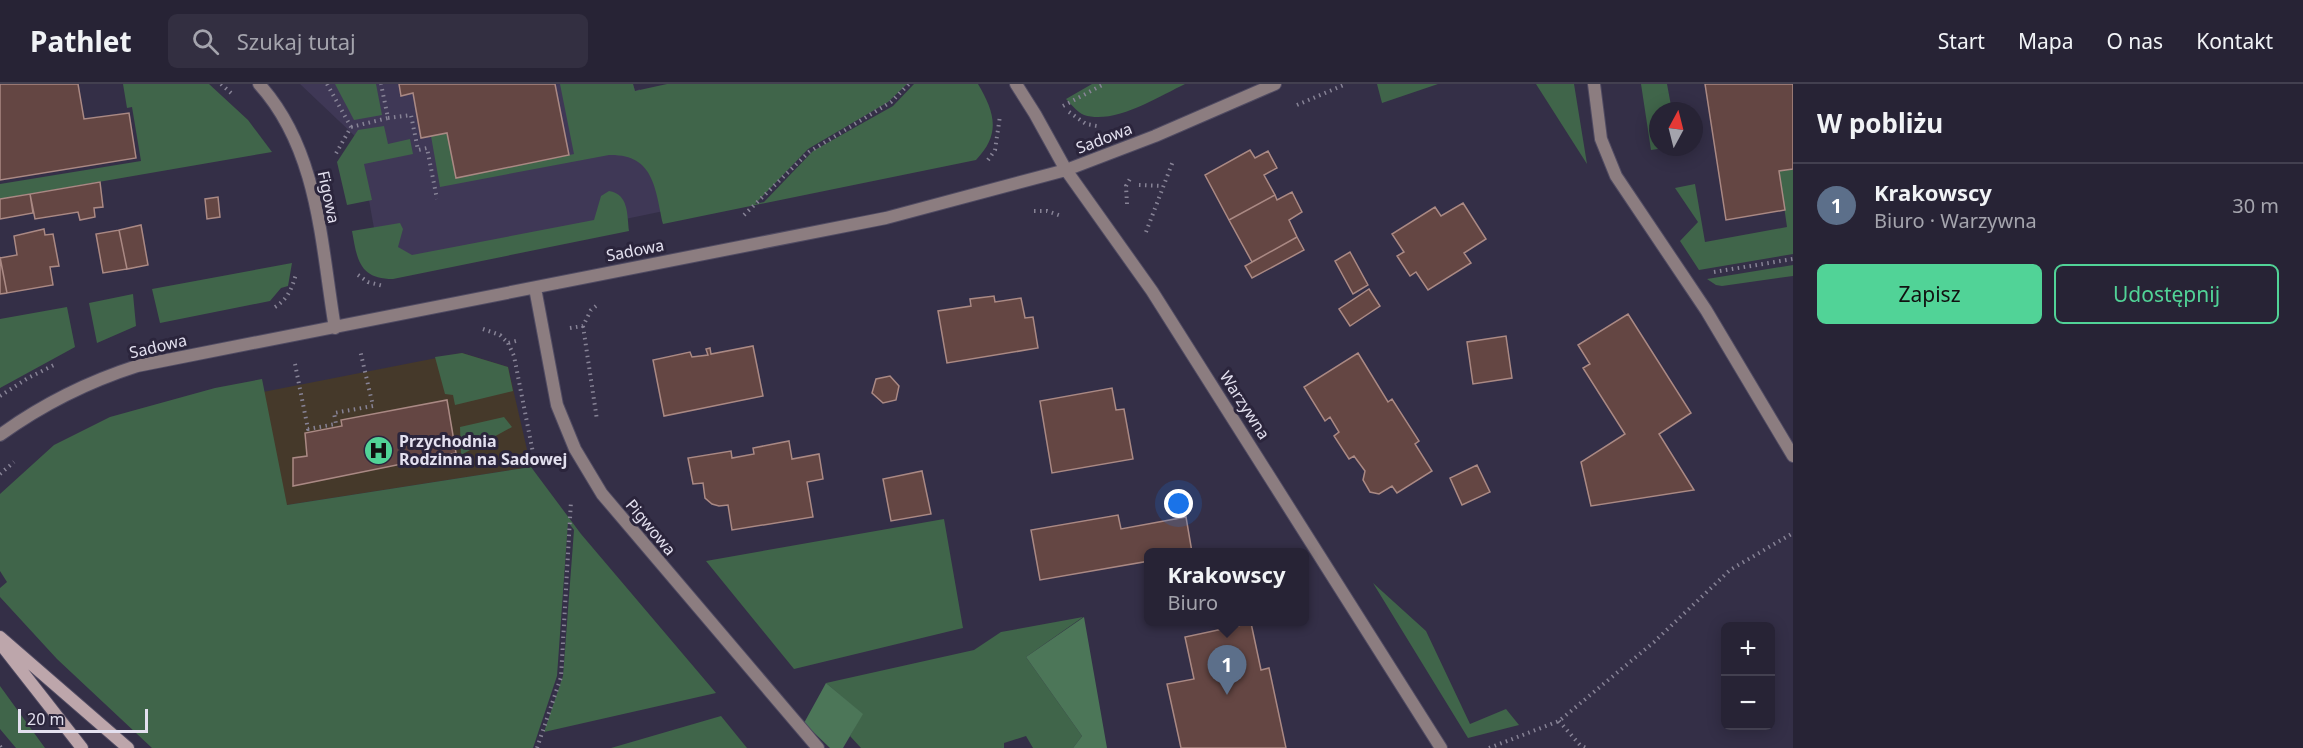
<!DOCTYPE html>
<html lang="pl">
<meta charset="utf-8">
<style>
body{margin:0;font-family:"Noto Sans",sans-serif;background:#332f41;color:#f1f3f6}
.controls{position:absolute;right:18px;bottom:18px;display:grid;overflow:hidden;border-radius:9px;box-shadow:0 3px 15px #0003}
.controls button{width:54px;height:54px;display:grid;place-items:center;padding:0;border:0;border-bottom:2px solid #434050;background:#272335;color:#f1f3f6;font:30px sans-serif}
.compass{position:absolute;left:1649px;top:18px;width:54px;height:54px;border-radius:50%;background:#272335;box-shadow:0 3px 15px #0003;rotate:7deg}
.scale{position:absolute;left:18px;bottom:15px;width:130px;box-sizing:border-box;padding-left:6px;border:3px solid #e3e0ef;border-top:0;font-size:16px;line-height:21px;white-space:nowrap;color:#e3e0ef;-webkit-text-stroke:4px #2b253c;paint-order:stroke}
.you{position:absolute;left:1179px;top:420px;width:21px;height:21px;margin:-15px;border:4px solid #fff;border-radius:50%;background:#1a73e8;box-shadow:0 0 0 9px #1a73e833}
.badge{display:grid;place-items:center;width:39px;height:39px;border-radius:50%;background:#51d397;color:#fff;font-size:20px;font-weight:700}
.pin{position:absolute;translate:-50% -50px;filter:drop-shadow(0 2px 3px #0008)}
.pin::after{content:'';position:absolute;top:32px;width:21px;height:18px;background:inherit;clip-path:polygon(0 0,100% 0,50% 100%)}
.popup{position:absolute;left:1144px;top:464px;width:165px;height:78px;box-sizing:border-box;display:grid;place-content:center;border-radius:9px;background:#272335;filter:drop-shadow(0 2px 4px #0005);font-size:20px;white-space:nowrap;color:#a4a4ad}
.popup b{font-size:22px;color:#f1f3f6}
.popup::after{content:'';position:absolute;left:50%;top:100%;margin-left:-12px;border:12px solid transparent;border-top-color:#272335}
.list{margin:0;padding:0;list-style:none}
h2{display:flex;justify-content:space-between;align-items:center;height:78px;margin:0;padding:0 24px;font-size:26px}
h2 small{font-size:20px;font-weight:400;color:#a4a4ad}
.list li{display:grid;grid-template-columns:39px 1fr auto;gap:18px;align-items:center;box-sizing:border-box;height:84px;padding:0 24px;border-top:2px solid #434050}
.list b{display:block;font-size:22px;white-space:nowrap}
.list p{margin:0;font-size:20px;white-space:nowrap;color:#a4a4ad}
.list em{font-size:20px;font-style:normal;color:#a4a4ad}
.actions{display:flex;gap:12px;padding:18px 24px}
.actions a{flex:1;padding:14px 0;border:2px solid #51d397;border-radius:9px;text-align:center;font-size:21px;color:#51d397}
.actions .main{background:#51d397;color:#111}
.icon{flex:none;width:33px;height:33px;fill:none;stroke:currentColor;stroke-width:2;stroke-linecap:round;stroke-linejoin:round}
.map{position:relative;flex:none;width:1793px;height:664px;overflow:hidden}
header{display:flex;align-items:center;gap:36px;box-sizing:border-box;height:84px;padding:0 30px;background:#272335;border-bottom:2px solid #434050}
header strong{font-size:28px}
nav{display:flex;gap:33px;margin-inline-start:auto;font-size:21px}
.search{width:420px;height:54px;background:#332f41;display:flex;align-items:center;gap:15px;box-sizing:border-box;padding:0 21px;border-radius:9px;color:#a4a4ad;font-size:22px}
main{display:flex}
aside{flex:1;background:#272335}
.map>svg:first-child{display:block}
.built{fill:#3f3856}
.medical{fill:#45392a}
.green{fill:#40654a}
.forest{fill:#4c7658}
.building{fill:#644643;stroke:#aa8984;stroke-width:1.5}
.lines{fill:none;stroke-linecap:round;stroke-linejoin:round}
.minor-casing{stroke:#504b62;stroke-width:14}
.secondary-casing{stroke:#504b62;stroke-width:14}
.path{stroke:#878396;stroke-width:4;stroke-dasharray:1.5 4.5;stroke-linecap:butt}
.minor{stroke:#8c7d80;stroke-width:12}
.secondary{stroke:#bda6ab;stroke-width:12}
.labels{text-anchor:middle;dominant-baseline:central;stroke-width:6;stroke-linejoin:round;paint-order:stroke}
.street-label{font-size:16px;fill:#e3e0ef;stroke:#2b253c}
.poi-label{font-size:16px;font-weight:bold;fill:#e3e0ef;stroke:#2b253c;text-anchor:start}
</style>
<header>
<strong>Pathlet</strong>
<div class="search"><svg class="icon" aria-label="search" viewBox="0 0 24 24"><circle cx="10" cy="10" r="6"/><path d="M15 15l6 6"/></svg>Szukaj tutaj</div>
<nav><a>Start</a><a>Mapa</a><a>O nas</a><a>Kontakt</a></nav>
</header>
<main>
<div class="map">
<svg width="1793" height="664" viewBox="0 0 1793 664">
<rect width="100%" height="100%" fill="#342f47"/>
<path class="built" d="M 300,0 L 633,0 L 635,7 L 640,5 L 664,127 L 403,181 L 377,161 L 358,55 Z"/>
<path class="medical" d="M 462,269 L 508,283 L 531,383 L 229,430 L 242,312 Z"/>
<path class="green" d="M 123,0 L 209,0 L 248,36 L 272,68 L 0,115 L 0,100 L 141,77 L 132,23 L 127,24 Z
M 335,0 L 376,0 L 382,31 L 354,36 Z
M 560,0 L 633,0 L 635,7 L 667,0 L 907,0 L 888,18 L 808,65 L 755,120 L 764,118 L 813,67 L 893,22 L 914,0 L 978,0 C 995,29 1001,50 976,76 L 663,140 C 655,104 654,70 609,71 L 440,103 L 431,52 L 447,49 L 456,94 L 574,70 Z
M 1092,0 L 1185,0 C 1158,13 1114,41 1084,31 C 1077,28 1071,20 1066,15 Z
M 1377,0 L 1438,0 L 1382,19 Z
M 1536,0 L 1574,0 L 1587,80 Z
M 1641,0 L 1667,0 L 1672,27 L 1658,27 L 1658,63 L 1671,63 L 1651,66 Z
M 384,42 L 388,60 L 410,55 L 413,70 L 364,80 L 372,116 L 347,121 L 337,78 L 358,46 Z
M 1793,85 L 1793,170 L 1699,186 L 1680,157 L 1698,138 L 1675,104 L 1695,100 L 1705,158 L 1787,143 L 1779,87 Z
M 609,107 C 629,110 627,131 629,147 L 393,195 C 359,195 357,175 352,147 L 400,139 L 403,145 L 398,163 L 412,171 L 594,136 L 601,112 Z
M 292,179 L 288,202 L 281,204 L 270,217 L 160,239 L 152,205 Z
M 1793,181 L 1793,192 L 1722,202 L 1716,201 L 1707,195 Z
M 133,210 L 136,242 L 97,259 L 89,219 Z
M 67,223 L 75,263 L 0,304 L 0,235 Z
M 462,269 L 508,283 L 513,307 L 455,321 L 453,311 L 445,310 L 435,273 Z
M 262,295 L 287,421 L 531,383 L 581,450 L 716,609 L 544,648 L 563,592 L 574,446 L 568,438 L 557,592 L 533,664 L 152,664 L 57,575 L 0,513 L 0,504 L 7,498 L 0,487 L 0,410 L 54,361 L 110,333 L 215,304 Z
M 504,333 L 512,343 L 461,371 L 460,343 Z
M 944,435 L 963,544 L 794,585 L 706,477 Z
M 1373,499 L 1426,547 L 1470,640 L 1506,625 L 1519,641 L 1468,654 Z
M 1083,533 L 1026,573 L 1082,652 L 1073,664 L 1033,664 L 1026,652 L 1004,659 L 1004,664 L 861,664 L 850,652 L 862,630 L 826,599 L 974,566 L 1001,548 Z
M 0,602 L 45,664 L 16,664 L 0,645 Z
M 721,632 L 747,664 L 611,664 Z"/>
<path class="forest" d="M 1084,533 L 1107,664 L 1073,664 L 1082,652 L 1026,573 Z
M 826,599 L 863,630 L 843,664 L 830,664 L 804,639 Z"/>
<path class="building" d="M 0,0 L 78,0 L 84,35 L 129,29 L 136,74 L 0,96 Z
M 399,0 L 555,0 L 569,71 L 456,94 L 447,49 L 421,54 L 413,9 L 401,12 Z
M 1705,0 L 1793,0 L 1793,85 L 1779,87 L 1785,126 L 1726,136 Z
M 1250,66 L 1255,74 L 1268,67 L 1277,84 L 1264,91 L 1275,111 L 1229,136 L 1205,91 Z
M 100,98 L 103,123 L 94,124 L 95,133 L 80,136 L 78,128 L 35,135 L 30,110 Z
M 1292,108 L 1302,128 L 1289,136 L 1297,153 L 1252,178 L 1229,136 L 1275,111 L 1277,116 Z
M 30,110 L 33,129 L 0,135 L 0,115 Z
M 218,113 L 220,133 L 207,135 L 205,115 Z
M 1463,119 L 1486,155 L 1464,169 L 1471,179 L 1428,206 L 1416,188 L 1410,192 L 1397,172 L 1404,168 L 1392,150 L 1435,123 L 1441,132 Z
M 141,141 L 148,181 L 127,185 L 119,146 Z
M 44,145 L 45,151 L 53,150 L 59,182 L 50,183 L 53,201 L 7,209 L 0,174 L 17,171 L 14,152 Z
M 119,146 L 127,185 L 103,189 L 96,150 Z
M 1297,153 L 1304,166 L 1252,194 L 1245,182 Z
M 1350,168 L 1368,201 L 1353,210 L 1335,177 Z
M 0,173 L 7,209 L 0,210 Z
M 1369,205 L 1380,222 L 1350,242 L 1339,225 Z
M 994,212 L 995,218 L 1021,214 L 1025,234 L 1033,233 L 1038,264 L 947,279 L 938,227 L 971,222 L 970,215 Z
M 1628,230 L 1691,329 L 1659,350 L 1694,406 L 1591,422 L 1581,378 L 1625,350 L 1583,284 L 1590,280 L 1578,261 Z
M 1506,252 L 1512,294 L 1473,300 L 1467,258 Z
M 753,262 L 763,312 L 664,332 L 653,276 L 690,268 L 692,273 L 708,271 L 706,265 L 710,264 L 711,270 Z
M 1358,269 L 1388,318 L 1392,315 L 1419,357 L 1415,360 L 1432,387 L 1397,409 L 1392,402 L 1379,410 L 1370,408 L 1363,396 L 1365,387 L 1354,372 L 1349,375 L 1334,352 L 1339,348 L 1330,333 L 1325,337 L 1304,303 Z
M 890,292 L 899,302 L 896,316 L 883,319 L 872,309 L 876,295 Z
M 1112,304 L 1116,326 L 1124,325 L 1133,375 L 1052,389 L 1040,317 Z
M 447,316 L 456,369 L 293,402 L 293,374 L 307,372 L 305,349 L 342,342 L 341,336 Z
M 789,357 L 792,375 L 819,370 L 823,395 L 807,398 L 813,433 L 732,446 L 728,421 L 719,422 L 712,420 L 705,414 L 703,399 L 693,400 L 688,374 L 731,367 L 732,374 L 754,370 L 753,364 Z
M 1477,381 L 1490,408 L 1462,421 L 1450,394 Z
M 922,387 L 931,430 L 891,437 L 883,395 Z
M 1118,431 L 1121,445 L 1186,433 L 1192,468 L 1149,468 L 1149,477 L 1040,496 L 1031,446 Z
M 1251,539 L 1261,586 L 1269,584 L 1286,664 L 1181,664 L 1167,600 L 1194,595 L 1185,553 Z"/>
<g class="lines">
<defs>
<path id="minor" d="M 259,0 C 319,66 321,161 335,244
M 1016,0 L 1035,30 L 1066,86 L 1152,207 L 1441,664
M 1594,0 L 1601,55 L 1616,92 L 1706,226 L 1793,372
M 535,204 L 557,321 L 575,365 L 602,410 L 818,664
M 0,351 C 43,320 87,298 137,282 L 886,134 L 1066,86 L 1155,52 L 1275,0"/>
<path id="secondary" d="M 0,553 L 128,664
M 3,563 L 82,664"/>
</defs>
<use href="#minor" class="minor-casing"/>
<use href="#secondary" class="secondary-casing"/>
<path class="path" d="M 221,0 L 231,9
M 327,0 L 351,43 L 334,73
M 1297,21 L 1346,0
M 1063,22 L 1104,0
M 1069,28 L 1086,40 L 1097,42
M 388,34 L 411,31 L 418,66 L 427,64 L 437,115
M 351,43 L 388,34 L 381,0
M 988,76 L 995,66 L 1000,32
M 1139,101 L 1163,102
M 1127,120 L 1126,102 L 1131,93
M 1034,127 L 1047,127 L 1061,132
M 744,131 L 809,68 L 891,18 L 909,0
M 1146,148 L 1173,77
M 1714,188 L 1793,175
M 358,191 L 368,198 L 383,202
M 275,223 C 288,215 292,204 296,190
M 583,242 L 597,336
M 570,244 L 583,242 L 591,226 L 596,222
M 483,245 L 500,251 L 508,259 L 516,257
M 508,259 L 514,272 L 534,374
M 295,280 L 308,345 L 336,340 L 334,329 L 373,322 L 360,266
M 0,312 L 28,294 L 54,281
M 0,390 L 14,378
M 1559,637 L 1580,661 L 1586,664
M 0,662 L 1,664
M 537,664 L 561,593 L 571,417
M 1489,664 L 1559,637 L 1654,558 L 1730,486 L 1793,449"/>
<use href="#minor" class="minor"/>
<use href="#secondary" class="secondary"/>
</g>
<defs>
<symbol id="hospital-disc" viewBox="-11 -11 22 22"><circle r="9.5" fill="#51d397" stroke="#2b253c"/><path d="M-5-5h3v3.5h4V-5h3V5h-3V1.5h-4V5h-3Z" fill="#111"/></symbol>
</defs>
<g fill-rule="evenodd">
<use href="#hospital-disc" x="362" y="350" width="33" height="33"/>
</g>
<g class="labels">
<g class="street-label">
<text transform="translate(1104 54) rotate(-21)">Sadowa</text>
<text transform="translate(329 113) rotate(78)">Figowa</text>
<text transform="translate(635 166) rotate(-11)">Sadowa</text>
<text transform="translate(158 262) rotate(-13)">Sadowa</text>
<text transform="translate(1245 321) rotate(57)">Warzywna</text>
<text transform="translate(651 443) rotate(50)">Pigwowa</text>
</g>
<g class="poi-label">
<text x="399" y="357">Przychodnia<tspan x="399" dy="18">Rodzinna na Sadowej</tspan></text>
</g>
</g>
</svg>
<div class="controls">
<button>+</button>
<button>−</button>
</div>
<svg class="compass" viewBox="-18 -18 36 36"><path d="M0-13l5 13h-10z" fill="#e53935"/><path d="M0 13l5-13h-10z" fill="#a4a4ad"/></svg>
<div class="scale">20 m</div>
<div class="you"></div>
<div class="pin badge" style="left:1227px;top:611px;background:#5c6f8a">1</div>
<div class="popup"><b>Krakowscy</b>Biuro</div>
</div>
<aside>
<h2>W pobliżu<small></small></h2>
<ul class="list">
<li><span class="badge" style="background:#5c6f8a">1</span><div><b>Krakowscy</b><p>Biuro · Warzywna</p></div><em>30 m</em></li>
</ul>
<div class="actions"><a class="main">Zapisz</a><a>Udostępnij</a></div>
</aside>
</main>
